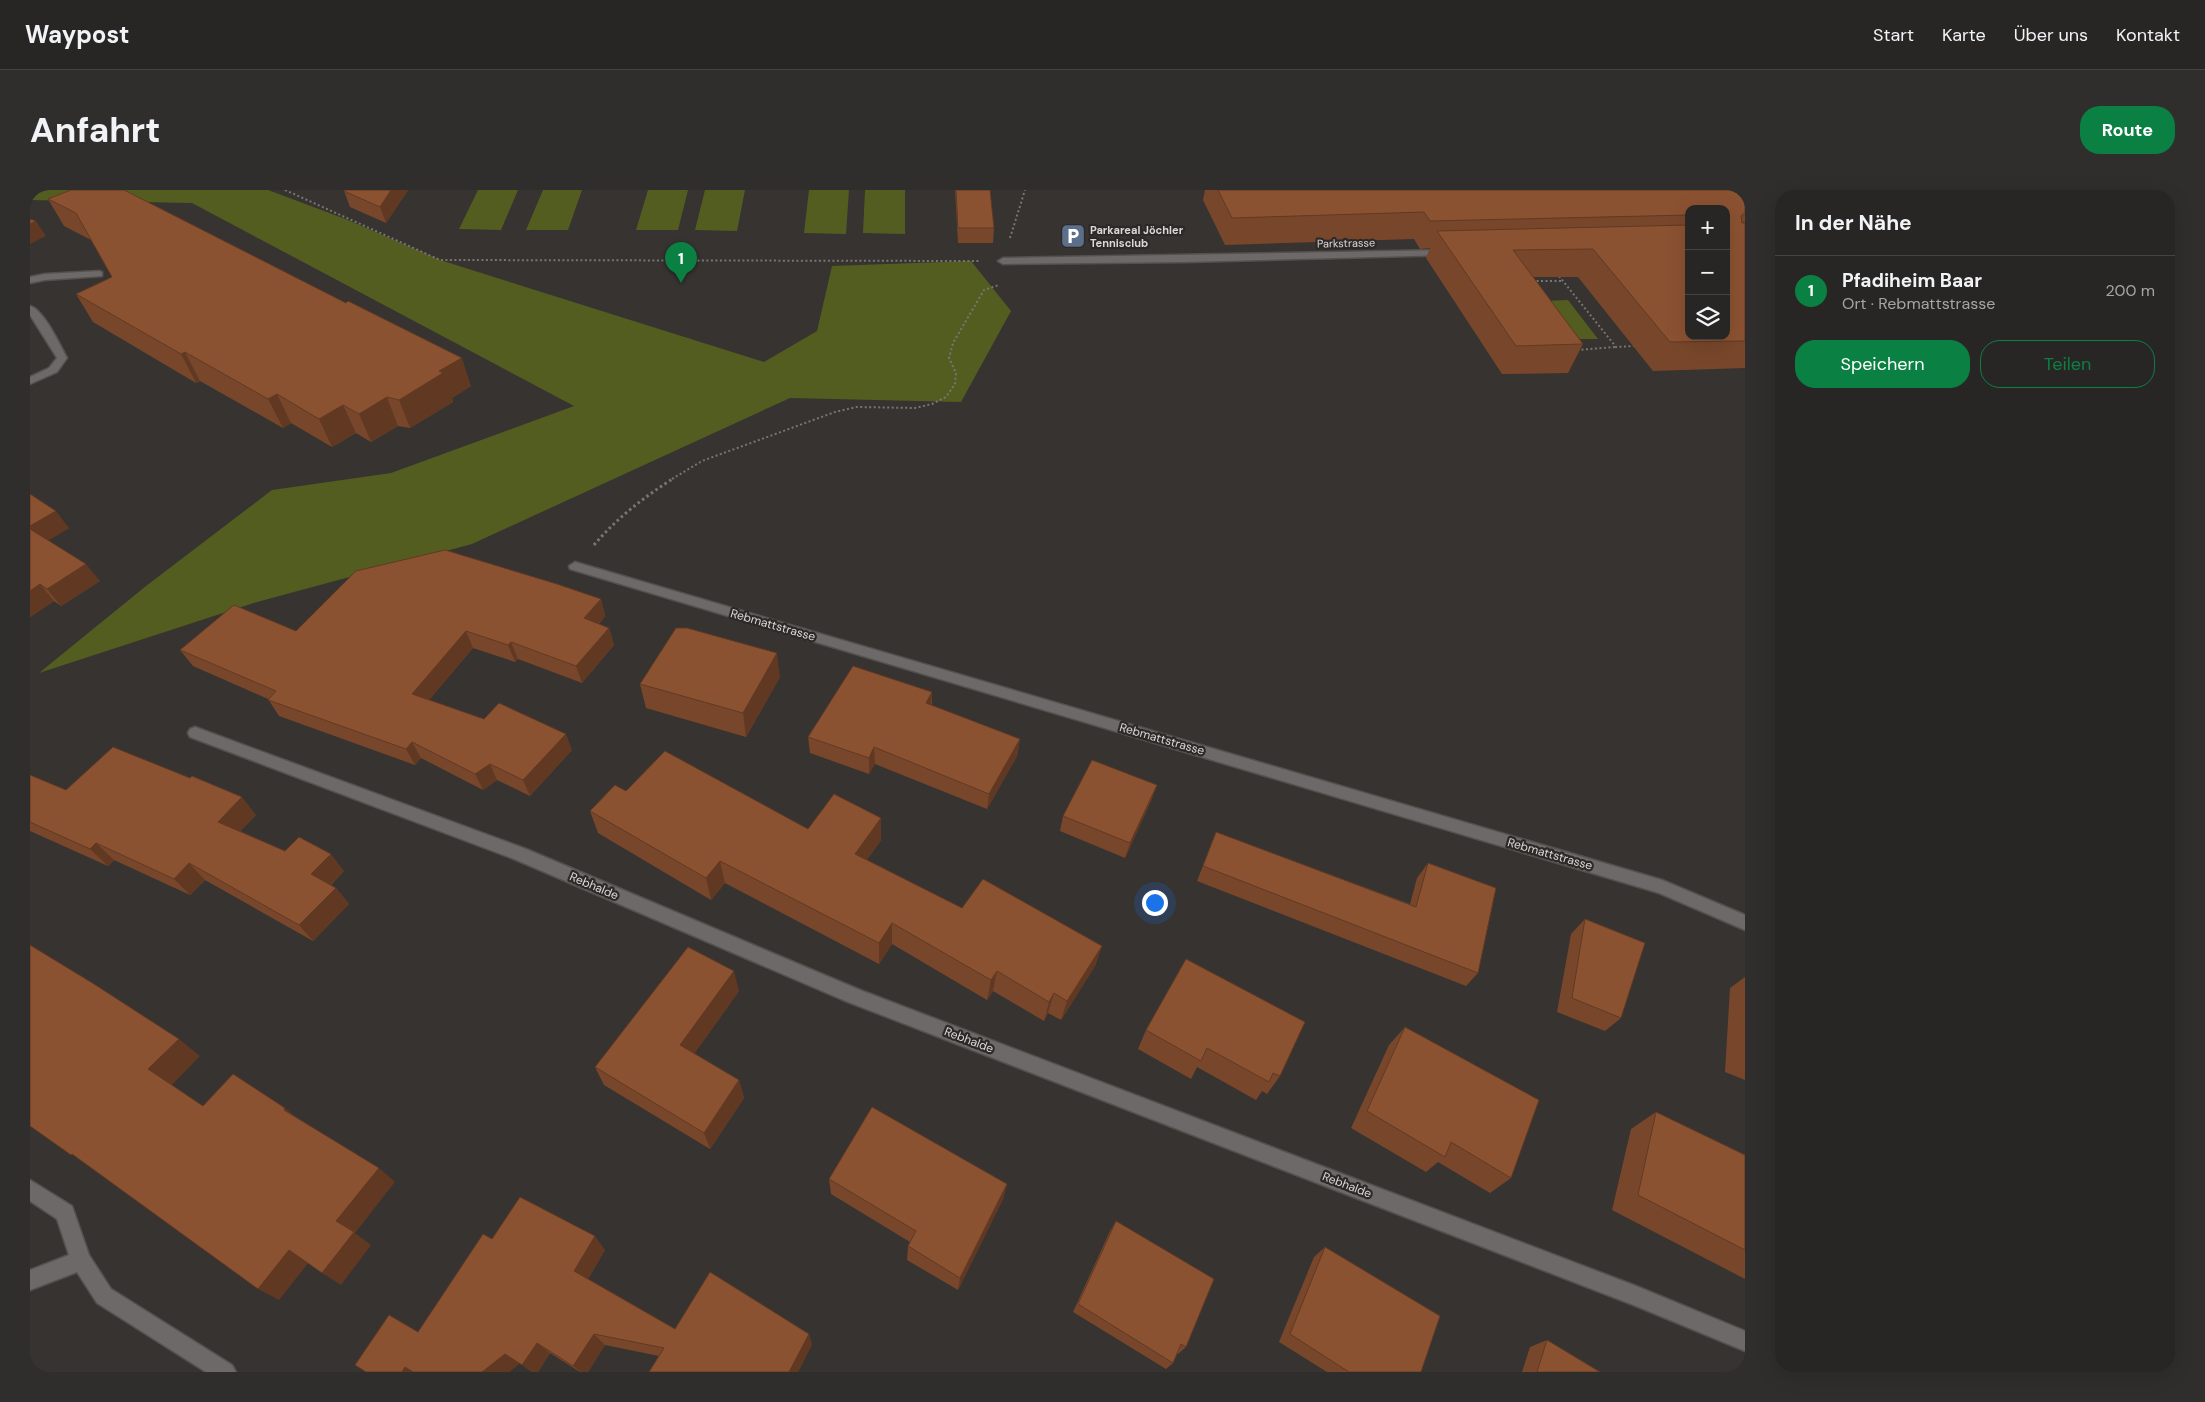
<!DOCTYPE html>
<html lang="de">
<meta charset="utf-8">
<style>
body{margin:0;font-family:"DM Sans",sans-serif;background:#302e2d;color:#f1f3f6}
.controls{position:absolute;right:15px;top:15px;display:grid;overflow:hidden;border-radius:10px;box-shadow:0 5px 20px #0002}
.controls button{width:45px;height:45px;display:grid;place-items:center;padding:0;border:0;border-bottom:1px solid #444342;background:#282625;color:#f1f3f6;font:25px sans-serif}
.you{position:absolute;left:1124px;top:712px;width:18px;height:18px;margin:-12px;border:4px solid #fff;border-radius:50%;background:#1a73e8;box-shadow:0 0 0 8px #1a73e833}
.badge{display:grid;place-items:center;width:32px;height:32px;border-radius:50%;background:#0b8043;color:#fff;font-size:16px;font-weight:700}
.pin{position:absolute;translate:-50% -41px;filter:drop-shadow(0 1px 2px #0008)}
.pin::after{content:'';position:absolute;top:26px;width:18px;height:15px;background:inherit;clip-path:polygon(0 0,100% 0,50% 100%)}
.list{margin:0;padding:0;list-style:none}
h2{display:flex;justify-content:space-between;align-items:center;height:65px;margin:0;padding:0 20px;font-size:21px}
h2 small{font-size:16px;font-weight:400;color:#a5a5a7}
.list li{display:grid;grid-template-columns:32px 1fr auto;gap:15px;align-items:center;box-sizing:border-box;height:70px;padding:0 20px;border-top:1px solid #444342}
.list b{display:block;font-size:19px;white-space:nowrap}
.list p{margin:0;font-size:16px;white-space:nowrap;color:#a5a5a7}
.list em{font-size:16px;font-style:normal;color:#a5a5a7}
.actions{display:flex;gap:10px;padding:15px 20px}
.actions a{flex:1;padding:11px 0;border:1px solid #0b8043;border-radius:20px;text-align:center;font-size:18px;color:#0b8043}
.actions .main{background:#0b8043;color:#fff}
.icon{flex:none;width:28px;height:28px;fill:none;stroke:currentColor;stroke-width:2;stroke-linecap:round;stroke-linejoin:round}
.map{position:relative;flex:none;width:1715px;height:1182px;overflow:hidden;border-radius:20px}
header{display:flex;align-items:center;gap:30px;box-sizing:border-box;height:70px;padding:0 25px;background:#282625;border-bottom:1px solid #444342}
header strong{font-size:24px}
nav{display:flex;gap:28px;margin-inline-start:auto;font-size:18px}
.intro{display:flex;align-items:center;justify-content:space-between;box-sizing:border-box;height:120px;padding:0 30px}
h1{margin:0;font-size:35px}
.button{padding:12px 22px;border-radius:20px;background:#0b8043;color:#fff;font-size:18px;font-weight:700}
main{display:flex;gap:30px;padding:0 30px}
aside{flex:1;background:#282625;border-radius:20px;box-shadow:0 5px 20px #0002}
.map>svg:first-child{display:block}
.green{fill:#545d20}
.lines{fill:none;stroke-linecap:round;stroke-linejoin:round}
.lane-casing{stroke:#53504e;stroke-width:3}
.street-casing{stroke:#53504e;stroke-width:3}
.path-far1{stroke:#787573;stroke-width:2;stroke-dasharray:2 2.5;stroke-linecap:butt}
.path{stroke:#787573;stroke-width:3;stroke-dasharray:2.5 3;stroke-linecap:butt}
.lane{fill:#6d6968;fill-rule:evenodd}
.street{fill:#6d6968;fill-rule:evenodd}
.wall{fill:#78472b;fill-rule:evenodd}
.shaded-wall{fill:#613923}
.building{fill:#8b5232;stroke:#613923}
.labels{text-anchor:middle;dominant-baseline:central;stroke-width:4.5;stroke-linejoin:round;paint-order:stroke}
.far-poi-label{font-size:11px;font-weight:bold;fill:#dad8d7;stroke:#2c2927;text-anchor:start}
.far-street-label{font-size:11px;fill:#dad8d7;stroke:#2c2927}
.street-label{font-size:12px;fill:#dad8d7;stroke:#2c2927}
</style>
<header>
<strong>Waypost</strong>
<nav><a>Start</a><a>Karte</a><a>Über uns</a><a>Kontakt</a></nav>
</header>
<div class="intro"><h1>Anfahrt</h1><a class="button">Route</a></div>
<main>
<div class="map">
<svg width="1715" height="1182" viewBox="0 0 1715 1182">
<rect width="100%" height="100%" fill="#363331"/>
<path class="green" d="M 0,0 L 238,0 L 318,30 L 410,70 L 734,172 L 787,141 L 802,76 L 941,71 L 981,121 L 931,212 L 760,208 L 442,354 L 227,412 L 9,483 L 116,396 L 242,300 L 361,283 L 544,216 L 162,13 L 0,10 Z
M 448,0 L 488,0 L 471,40 L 429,39 Z
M 513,0 L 552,0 L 538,40 L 496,40 Z
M 618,0 L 658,0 L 648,40 L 606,40 Z
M 675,0 L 715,0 L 707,41 L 665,40 Z
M 779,0 L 819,0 L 816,44 L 774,43 Z
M 835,0 L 875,0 L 875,44 L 833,43 Z
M 1538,110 L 1568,149 L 1542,149 L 1513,111 Z"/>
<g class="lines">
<defs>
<path id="lane" d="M 69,81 L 72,82 L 72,86 L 15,90 L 0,93 L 0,87 L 15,84 Z"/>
<path id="street" d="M 1417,60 L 1420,61 L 1420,65 L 1156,72 L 973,74 L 968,71 L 973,68 Z
M 0,116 C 14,120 30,155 37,168 L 27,182 L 0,194 L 0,187 L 19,178 L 27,168 L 0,125 Z
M 545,372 L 1632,690 L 1715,725 L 1715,740 L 1629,703 L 540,379 L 539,376 Z
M 165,537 L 496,659 L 830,800 L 1606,1096 L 1715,1141 L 1715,1161 L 1606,1116 L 818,812 L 484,669 L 160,547 L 158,543 L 160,539 Z
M 0,990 L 42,1016 L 59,1065 L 81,1099 L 202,1175 L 206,1182 L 176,1182 L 67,1113 L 47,1082 L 0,1100 L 0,1080 L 39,1065 L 27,1029 L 0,1011 Z"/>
</defs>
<use href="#lane" class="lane-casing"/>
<use href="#street" class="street-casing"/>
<path class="path-far1" d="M 255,0 L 410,70 L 949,71
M 980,48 L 995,0
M 1529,86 L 1586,157 L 1604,156
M 1502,91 L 1531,91
M 1547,160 L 1585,157
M 642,289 L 672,271 L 805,222 L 827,217 L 885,218 L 902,214 L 916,207 L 925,194 L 926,183 L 919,168 L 923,153 L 954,100 L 969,95"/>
<path class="path" d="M 564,355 C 587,328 614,307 644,288"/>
<use href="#lane" class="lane"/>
<use href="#street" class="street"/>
</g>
<path class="wall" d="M 378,0 L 356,33 L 320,17 L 314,1 Z
M 925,0 L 960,0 L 964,38 L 963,53 L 928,53 Z
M 1175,0 L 1715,0 L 1715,178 L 1623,181 L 1548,87 L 1503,87 L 1553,154 L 1538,183 L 1472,184 L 1396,68 L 1400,58 L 1390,59 L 1384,49 L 1195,55 L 1173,10 ZM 1659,19 L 1696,19 L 1659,146 Z
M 18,9 L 441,196 L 422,208 L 423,212 L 380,238 L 368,236 L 341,252 L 326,243 L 302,257 L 261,233 L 253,238 L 170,191 L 166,193 L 63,132 L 46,104 L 82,87 L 61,50 L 34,36 Z
M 0,304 L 39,338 L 18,350 L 70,391 L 31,416 L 24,411 L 0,427 Z
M 571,409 L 575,426 L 569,434 L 579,438 L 584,455 L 552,493 L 488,469 L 485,472 L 443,458 L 399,510 L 542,560 L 500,606 L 467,590 L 453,600 L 391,568 L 385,575 L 249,526 L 238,509 L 163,476 L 150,460 L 266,441 Z
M 750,487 L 716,547 L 616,518 L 610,494 Z
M 902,502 L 902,516 L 990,549 L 987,566 L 957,619 L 845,574 L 839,584 L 780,563 L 778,547 Z
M 0,585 L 36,600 L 226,625 L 210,641 L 255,661 L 314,681 L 301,695 L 306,698 L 319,714 L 283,751 L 175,690 L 160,705 L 84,670 L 78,676 L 0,641 Z
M 1127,595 L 1121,611 L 1095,668 L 1030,641 L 1033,626 Z
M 560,621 L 778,639 L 851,628 L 851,650 L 837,670 L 932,718 L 1072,756 L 1065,776 L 1031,830 L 1018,823 L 1014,831 L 963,801 L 957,810 L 862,754 L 849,774 L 695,693 L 681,710 L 568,643 Z
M 1186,642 L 1380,714 L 1387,688 L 1398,673 L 1448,783 L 1436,796 L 1167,691 Z
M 1555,729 L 1591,828 L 1575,841 L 1527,822 L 1541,744 Z
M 1156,769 L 1250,886 L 1237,904 L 1232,901 L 1226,910 L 1167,877 L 1161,889 L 1108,859 L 1116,840 Z
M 1715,787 L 1715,890 L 1695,882 L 1700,798 Z
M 709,801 L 664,864 L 709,890 L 714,908 L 680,959 L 574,895 L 565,877 Z
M 1375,837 L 1481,988 L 1460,1003 L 1408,972 L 1396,982 L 1321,938 L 1359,855 Z
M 1626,922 L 1715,965 L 1715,1089 L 1582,1020 L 1601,939 Z
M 799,989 L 977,994 L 973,1009 L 928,1100 L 877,1070 L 878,1056 L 880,1052 L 801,1004 Z
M 1086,1031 L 1156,1157 L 1148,1164 L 1147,1164 L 1143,1173 L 1136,1179 L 1043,1122 L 1080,1041 Z
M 462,1049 L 575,1060 L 558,1089 L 645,1139 L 782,1154 L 768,1182 L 619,1182 L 629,1166 L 575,1155 L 558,1182 L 550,1182 L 520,1163 L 508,1182 L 502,1182 L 490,1173 L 479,1182 L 336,1182 L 388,1142 Z
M 1295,1057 L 1391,1182 L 1297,1182 L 1249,1152 L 1284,1067 Z
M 1517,1150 L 1570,1182 L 1492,1182 L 1500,1157 Z"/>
<path class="shaded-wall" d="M 361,0 L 378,0 L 356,33 L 350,17 Z
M 6,31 L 16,46 L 0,54 L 0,34 Z
M 155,162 L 170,191 L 166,193 L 151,164 Z
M 432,168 L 441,196 L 422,208 L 423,212 L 380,238 L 369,210 L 409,181 Z
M 247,204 L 261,233 L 253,238 L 238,209 Z
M 357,207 L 368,236 L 341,252 L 329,224 Z
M 313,215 L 326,243 L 302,257 L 289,229 Z
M 26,321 L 39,338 L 11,355 L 0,341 L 0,336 Z
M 56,374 L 70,391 L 31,416 L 17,399 Z
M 10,394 L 24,411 L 0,427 L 0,401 Z
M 571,409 L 575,426 L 559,445 L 554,428 Z
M 579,438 L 584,455 L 552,493 L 546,476 Z
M 436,441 L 443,458 L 390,521 L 382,504 Z
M 481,452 L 488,469 L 485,472 L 478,455 Z
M 747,463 L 750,487 L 716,547 L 713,523 Z
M 902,502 L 901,518 L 896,513 Z
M 536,544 L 542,560 L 500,606 L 493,590 Z
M 990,549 L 987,566 L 957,619 L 959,604 Z
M 382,552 L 391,568 L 385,575 L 376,559 Z
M 844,557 L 845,574 L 839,584 L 839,568 Z
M 460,574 L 467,590 L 453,600 L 445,584 Z
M 1127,595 L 1121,611 L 1095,668 L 1100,653 Z
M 212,607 L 226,625 L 202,649 L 188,632 Z
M 851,628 L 851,650 L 826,686 L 825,664 Z
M 66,653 L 84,670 L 78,676 L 60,659 Z
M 301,664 L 314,681 L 294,701 L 281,684 Z
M 690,671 L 695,693 L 681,710 L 676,688 Z
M 159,673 L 175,690 L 160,705 L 144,689 Z
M 306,698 L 319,714 L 283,751 L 269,735 Z
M 862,733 L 862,754 L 849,774 L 849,753 Z
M 1072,756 L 1065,776 L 1031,830 L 1037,811 Z
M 704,781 L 709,801 L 657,874 L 650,855 Z
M 967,781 L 963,801 L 957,810 L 961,790 Z
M 1024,803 L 1018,823 L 1014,831 L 1019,812 Z
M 149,849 L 170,866 L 141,896 L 118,879 Z
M 709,890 L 714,908 L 680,959 L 674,943 Z
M 255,918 L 274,934 L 254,920 Z
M 349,978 L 365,992 L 325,1043 L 341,1055 L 311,1095 L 292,1083 L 306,1031 Z
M 977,994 L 973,1009 L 928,1100 L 930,1088 Z
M 565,1046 L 575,1060 L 555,1094 L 544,1081 Z
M 259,1060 L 279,1072 L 249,1110 L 228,1099 Z
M 564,1144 L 575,1155 L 558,1182 L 551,1182 L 543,1176 Z
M 779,1144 L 782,1154 L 768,1182 L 759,1182 Z
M 507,1153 L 520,1163 L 508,1182 L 502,1182 L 492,1175 Z
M 475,1164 L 490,1173 L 479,1182 L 452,1182 Z
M 375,1177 L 384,1182 L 372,1182 Z"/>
<path class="building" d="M 41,0 L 94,0 L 316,113 L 318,111 L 432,168 L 409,181 L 413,183 L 369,210 L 357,207 L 329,224 L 313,215 L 289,229 L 247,204 L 238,209 L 155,162 L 151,164 L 46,104 L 82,87 L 46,23 L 18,9 Z
M 314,0 L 361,0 L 350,17 L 314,1 Z
M 926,0 L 960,0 L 964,38 L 928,38 Z
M 1188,0 L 1715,0 L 1715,24 L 1713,24 L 1711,26 L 1712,33 L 1715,33 L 1715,151 L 1640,152 L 1563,59 L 1483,60 L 1553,154 L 1486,156 L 1407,41 L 1659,35 L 1659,146 L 1696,146 L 1696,19 L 1659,19 L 1659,25 L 1400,31 L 1394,22 L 1202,28 Z
M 0,29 L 6,31 L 0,34 Z
M 0,304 L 26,321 L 0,336 Z
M 0,339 L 56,374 L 17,399 L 10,394 L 0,401 Z
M 415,360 L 527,394 L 571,409 L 554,428 L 579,438 L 546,476 L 481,452 L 478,455 L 436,441 L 382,504 L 454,529 L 469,513 L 536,544 L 493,590 L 460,574 L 445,584 L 382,552 L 376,559 L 238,510 L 246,501 L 150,460 L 204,415 L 266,441 L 326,381 Z
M 646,438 L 657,438 L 747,463 L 713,523 L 610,494 Z
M 823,476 L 902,502 L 896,513 L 990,549 L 959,604 L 844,557 L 839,568 L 778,547 Z
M 83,557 L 160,588 L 162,586 L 212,607 L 188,632 L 255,661 L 269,647 L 301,664 L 281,684 L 306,698 L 269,735 L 159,673 L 144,689 L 66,653 L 60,659 L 0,632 L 0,585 L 36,600 Z
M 635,561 L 778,639 L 804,604 L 851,628 L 825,664 L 932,718 L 953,689 L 1072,756 L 1037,811 L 1024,803 L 1019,812 L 967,781 L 961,790 L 862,733 L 849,753 L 690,671 L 676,688 L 560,621 L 585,595 L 596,601 Z
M 1062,570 L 1127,595 L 1100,653 L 1033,626 Z
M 1186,642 L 1386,717 L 1398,673 L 1466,698 L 1448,783 L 1173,676 Z
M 1555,729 L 1615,753 L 1591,828 L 1542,808 Z
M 0,755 L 64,794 L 149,849 L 118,879 L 173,916 L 203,884 L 255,918 L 254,920 L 349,978 L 306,1031 L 324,1042 L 292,1083 L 259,1060 L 228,1099 L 42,964 L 41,965 L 0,936 Z
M 658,757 L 704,781 L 650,855 L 709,890 L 674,943 L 565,877 Z
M 1156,769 L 1275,832 L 1250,886 L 1243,883 L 1239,892 L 1177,858 L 1171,871 L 1116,840 Z
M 1375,837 L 1509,910 L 1481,988 L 1421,952 L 1415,967 L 1337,921 Z
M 842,917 L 977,994 L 930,1088 L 878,1056 L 886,1041 L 799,989 Z
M 1626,922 L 1715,965 L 1715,1060 L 1608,1005 Z
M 490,1007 L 565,1046 L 544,1081 L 645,1139 L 680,1082 L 779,1144 L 759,1182 L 619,1182 L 634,1158 L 564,1144 L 543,1176 L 507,1153 L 492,1175 L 475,1164 L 452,1182 L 383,1182 L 375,1177 L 372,1182 L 336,1182 L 325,1175 L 359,1125 L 388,1142 L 453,1044 L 462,1049 Z
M 1086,1031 L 1184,1089 L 1156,1157 L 1151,1154 L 1143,1173 L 1048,1114 Z
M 1295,1057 L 1410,1126 L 1391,1182 L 1319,1182 L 1260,1144 Z
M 1517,1150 L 1570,1182 L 1507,1182 Z"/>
<defs>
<symbol id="parking-square" viewBox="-11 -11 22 22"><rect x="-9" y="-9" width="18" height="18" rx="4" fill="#5c6f8a" stroke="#2c2927"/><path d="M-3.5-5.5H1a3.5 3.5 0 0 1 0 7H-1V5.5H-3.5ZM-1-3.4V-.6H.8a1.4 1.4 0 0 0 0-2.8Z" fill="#fff"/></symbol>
</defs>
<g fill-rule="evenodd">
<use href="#parking-square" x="1029" y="32" width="28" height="28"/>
</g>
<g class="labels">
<g class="far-poi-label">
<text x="1060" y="40">Parkareal Jöchler<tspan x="1060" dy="13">Tennisclub</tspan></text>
</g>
<g class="far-street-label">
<text transform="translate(1316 53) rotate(-1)">Parkstrasse</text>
</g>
<g class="street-label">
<text transform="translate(743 435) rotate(16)">Rebmattstrasse</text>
<text transform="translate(1132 549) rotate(16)">Rebmattstrasse</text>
<text transform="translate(1520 664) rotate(16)">Rebmattstrasse</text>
<text transform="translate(564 696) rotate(23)">Rebhalde</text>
<text transform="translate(939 850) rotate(21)">Rebhalde</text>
<text transform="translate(1317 995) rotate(21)">Rebhalde</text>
</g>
</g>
</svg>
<div class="controls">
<button>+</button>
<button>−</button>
<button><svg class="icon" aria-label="layers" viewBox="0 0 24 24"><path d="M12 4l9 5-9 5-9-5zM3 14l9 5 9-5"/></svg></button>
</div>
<div class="you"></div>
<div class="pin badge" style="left:651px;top:93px">1</div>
</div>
<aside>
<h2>In der Nähe<small></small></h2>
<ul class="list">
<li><span class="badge">1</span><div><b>Pfadiheim Baar</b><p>Ort · Rebmattstrasse</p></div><em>200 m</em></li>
</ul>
<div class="actions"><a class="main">Speichern</a><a>Teilen</a></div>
</aside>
</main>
